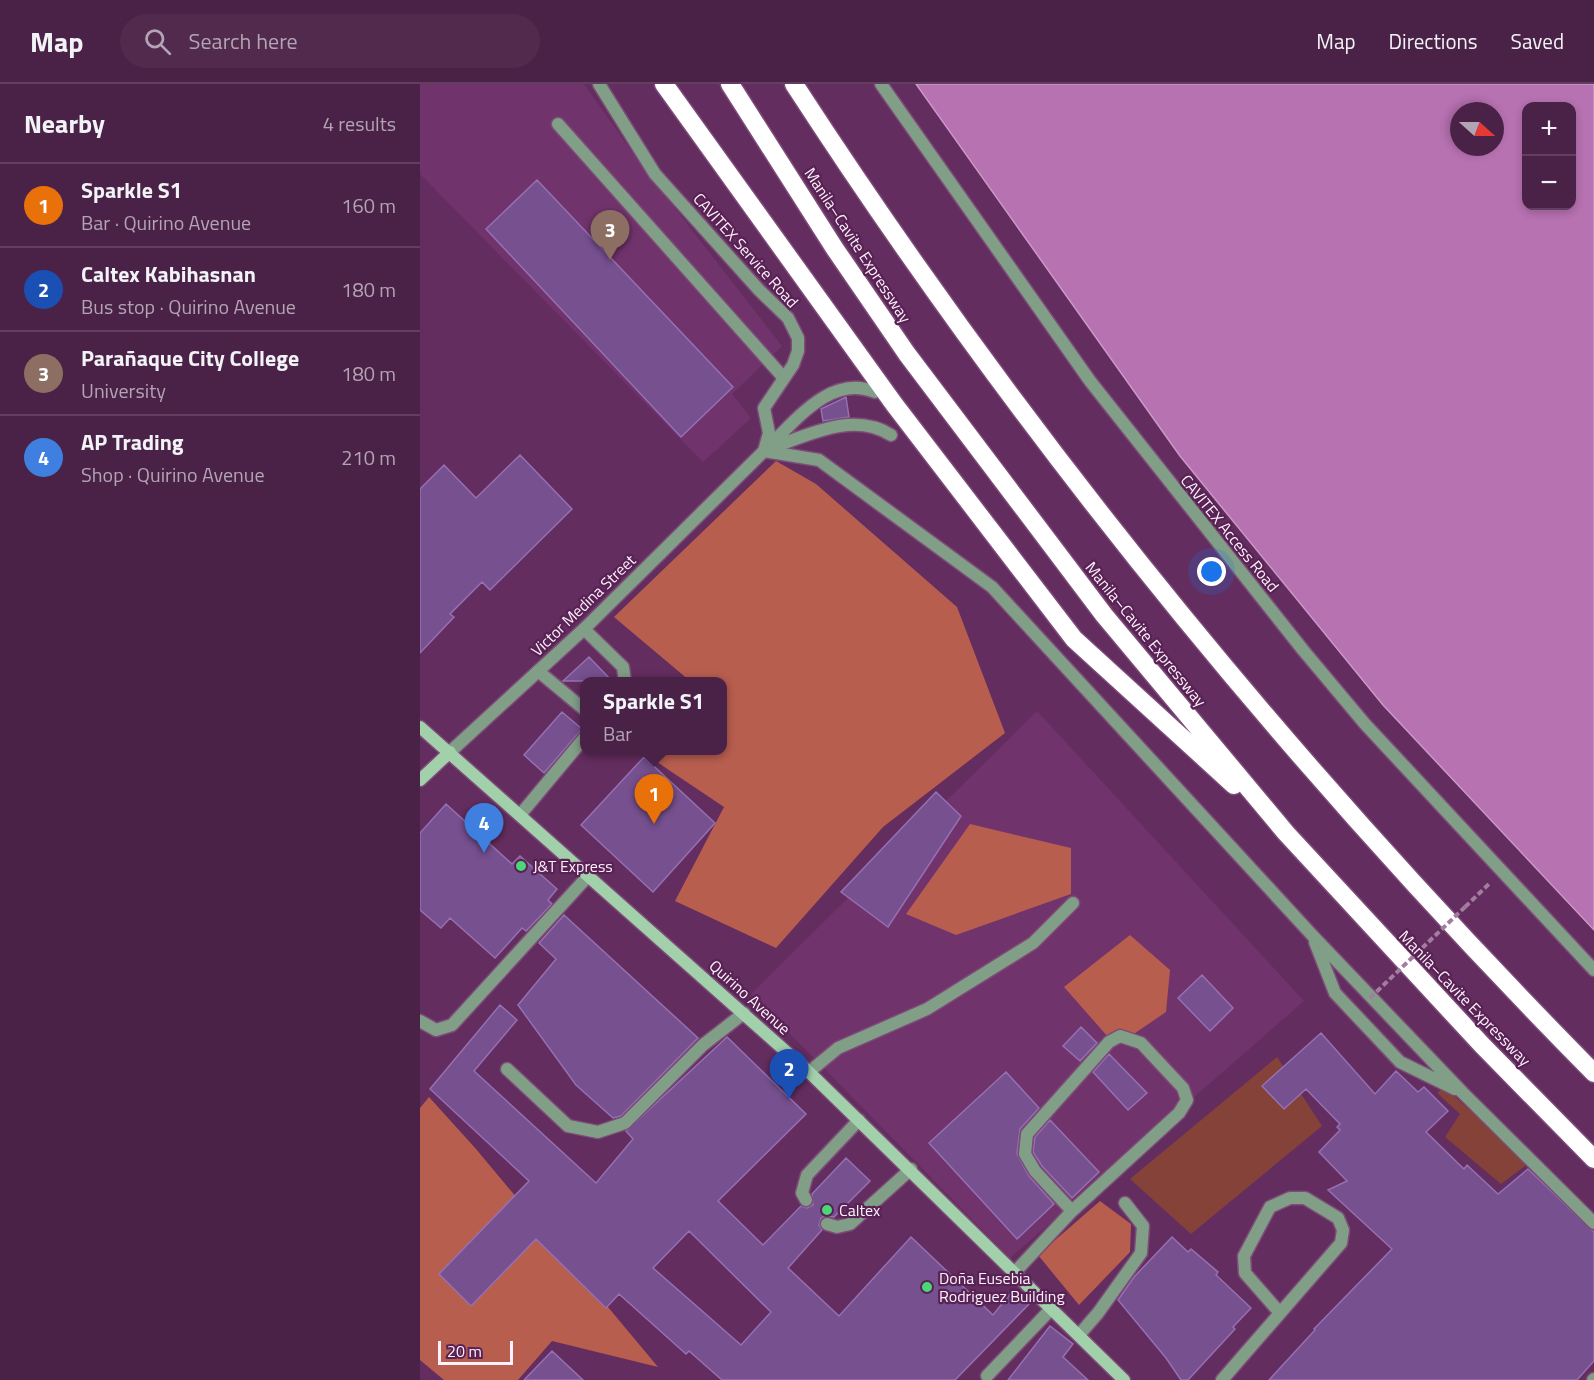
<!DOCTYPE html>
<meta charset="utf-8">
<style>
body{margin:0;font-family:"Titillium Web",sans-serif;background:#522a4e;color:#f1f3f6}
.controls{position:absolute;right:18px;top:18px;display:grid;overflow:hidden;border-radius:12px;box-shadow:0 3px 9px #0003}
.controls button{width:54px;height:54px;display:grid;place-items:center;padding:0;border:0;border-bottom:2px solid #623f60;background:#4b2247;color:#f1f3f6;font:30px sans-serif}
.compass{position:absolute;left:1030px;top:18px;width:54px;height:54px;border-radius:50%;background:#4b2247;box-shadow:0 3px 9px #0003;rotate:111deg}
.scale{position:absolute;left:18px;bottom:15px;width:75px;box-sizing:border-box;padding-left:6px;border:3px solid #fef0fc;border-top:0;font-size:16px;line-height:21px;white-space:nowrap;color:#fef0fc;-webkit-text-stroke:4px #582254;paint-order:stroke}
.you{position:absolute;left:792px;top:488px;width:21px;height:21px;margin:-15px;border:4px solid #fff;border-radius:50%;background:#1a73e8;box-shadow:0 0 0 9px #1a73e833}
.badge{display:grid;place-items:center;width:39px;height:39px;border-radius:50%;background:#4bd677;color:#fff;font-size:20px;font-weight:700}
.pin{position:absolute;translate:-50% -50px;filter:drop-shadow(0 2px 3px #0008)}
.pin::after{content:'';position:absolute;top:32px;width:21px;height:18px;background:inherit;clip-path:polygon(0 0,100% 0,50% 100%)}
.popup{position:absolute;left:160px;top:593px;width:147px;height:78px;box-sizing:border-box;display:grid;place-content:center;border-radius:12px;background:#4b2247;filter:drop-shadow(0 2px 4px #0005);font-size:20px;white-space:nowrap;color:#b2a4b4}
.popup b{font-size:22px;color:#f1f3f6}
.popup::after{content:'';position:absolute;left:50%;top:100%;margin-left:-12px;border:12px solid transparent;border-top-color:#4b2247}
.list{margin:0;padding:0;list-style:none}
h2{display:flex;justify-content:space-between;align-items:center;height:78px;margin:0;padding:0 24px;font-size:26px}
h2 small{font-size:20px;font-weight:400;color:#b2a4b4}
.list li{display:grid;grid-template-columns:39px 1fr auto;gap:18px;align-items:center;box-sizing:border-box;height:84px;padding:0 24px;border-top:2px solid #623f60}
.list b{display:block;font-size:22px;white-space:nowrap}
.list p{margin:0;font-size:20px;white-space:nowrap;color:#b2a4b4}
.list em{font-size:20px;font-style:normal;color:#b2a4b4}
.icon{flex:none;width:33px;height:33px;fill:none;stroke:currentColor;stroke-width:2;stroke-linecap:round;stroke-linejoin:round}
.map{position:relative;flex:none;width:1174px;height:1296px;overflow:hidden}
header{display:flex;align-items:center;gap:36px;box-sizing:border-box;height:84px;padding:0 30px;background:#4b2247;border-bottom:2px solid #623f60}
header strong{font-size:28px}
nav{display:flex;gap:33px;margin-inline-start:auto;font-size:21px}
.search{width:420px;height:54px;background:#522a4e;display:flex;align-items:center;gap:15px;box-sizing:border-box;padding:0 21px;border-radius:33px;color:#b2a4b4;font-size:22px}
main{display:flex}
aside{flex:1;background:#4b2247}
.map>svg:first-child{display:block}
.built{fill:#71336c}
.green{fill:#854238}
.forest{fill:#b85e4f}
.water{fill:#b772b1;stroke:#cc98c8;stroke-width:1.5;fill-rule:evenodd}
.building{fill:#76508f;stroke:#9670b2;stroke-width:1.5;fill-rule:evenodd}
.lines{fill:none;stroke-linecap:round;stroke-linejoin:round}
.service-casing{stroke:#7d4c78;stroke-width:15}
.minor-casing{stroke:#7d4c78;stroke-width:15}
.secondary-casing{stroke:#7d4c78;stroke-width:15}
.motorway-casing{stroke:#7d4c78;stroke-width:21}
.path{stroke:#a37d9f;stroke-width:4;stroke-dasharray:6 3;stroke-linecap:butt}
.service{stroke:#819e87;stroke-width:12}
.minor{stroke:#819e87;stroke-width:12}
.secondary{stroke:#a2d0ab;stroke-width:12}
.motorway{stroke:#fff;stroke-width:18}
.path-bridge{stroke:#a37d9f;stroke-width:4;stroke-dasharray:6 3;stroke-linecap:butt}
.poi-dot{fill:#4bd677;stroke:#582254;stroke-width:2}
.labels{text-anchor:middle;dominant-baseline:central;stroke-width:4.5;stroke-linejoin:round;paint-order:stroke}
.street-label{font-size:16px;fill:#fef0fc;stroke:#582254}
.poi-label{font-size:16px;fill:#fef0fc;stroke:#582254;text-anchor:start}
</style>
<header>
<strong>Map</strong>
<div class="search"><svg class="icon" aria-label="search" viewBox="0 0 24 24"><circle cx="10" cy="10" r="6"/><path d="M15 15l6 6"/></svg>Search here</div>
<nav><a>Map</a><a>Directions</a><a>Saved</a></nav>
</header>
<main>
<aside>
<h2>Nearby<small>4 results</small></h2>
<ul class="list">
<li><span class="badge" style="background:#e8710a">1</span><div><b>Sparkle S1</b><p>Bar · Quirino Avenue</p></div><em>160 m</em></li>
<li><span class="badge" style="background:#1a4fb4">2</span><div><b>Caltex Kabihasnan</b><p>Bus stop · Quirino Avenue</p></div><em>180 m</em></li>
<li><span class="badge" style="background:#8d6e63">3</span><div><b>Parañaque City College</b><p>University</p></div><em>180 m</em></li>
<li><span class="badge" style="background:#3f7fe0">4</span><div><b>AP Trading</b><p>Shop · Quirino Avenue</p></div><em>210 m</em></li>
</ul>
</aside>
<div class="map">
<svg width="1174" height="1296" viewBox="0 0 1174 1296">
<rect width="100%" height="100%" fill="#642d5f"/>
<path class="built" d="M 0,0 L 164,0 L 223,83 L 362,262 L 312,310 L 331,334 L 283,378 L 0,90 Z
M 617,627 L 884,917 L 590,1174 L 331,910 Z"/>
<path class="green" d="M 857,973 L 902,1042 L 771,1150 L 710,1095 Z
M 1024,1003 L 1109,1079 L 1081,1100 L 1025,1053 L 1040,1030 L 1017,1009 Z"/>
<path class="forest" d="M 356,377 L 396,400 L 537,523 L 585,649 L 463,743 L 356,864 L 255,817 L 304,723 L 228,672 L 231,667 L 303,666 L 303,598 L 270,597 L 194,533 Z
M 550,740 L 651,764 L 651,810 L 536,851 L 486,830 Z
M 710,851 L 750,886 L 746,928 L 696,962 L 644,903 Z
M 9,1013 L 56,1065 L 238,1283 L 132,1257 L 98,1296 L 24,1296 L 0,1276 L 0,1024 Z
M 680,1117 L 711,1140 L 710,1168 L 659,1221 L 618,1171 Z"/>
<path class="water" d="M 496,0 L 1174,0 L 1174,846 L 963,621 L 760,372 ZM 1106,22 L 1152,22 L 1152,122 L 1106,122 ZM 1039,27 L 1075,27 L 1075,63 L 1039,63 Z"/>
<path class="building" d="M 117,96 L 313,303 L 261,353 L 66,145 Z
M 426,313 L 429,333 L 403,337 L 401,325 Z
M 100,371 L 152,425 L 70,506 L 62,498 L 30,530 L 34,533 L 0,569 L 0,405 L 24,381 L 56,414 Z
M 169,573 L 192,597 L 143,597 Z
M 142,628 L 162,645 L 124,689 L 104,671 Z
M 224,673 L 295,739 L 233,808 L 161,741 Z
M 516,708 L 541,732 L 468,843 L 421,808 Z
M 26,720 L 92,780 L 100,772 L 137,805 L 128,816 L 132,820 L 106,847 L 102,844 L 75,874 L 30,834 L 21,844 L 0,826 L 0,749 Z
M 144,831 L 278,954 L 201,1032 L 193,1034 L 156,1001 L 98,921 L 136,875 L 119,859 Z
M 782,891 L 813,924 L 790,947 L 758,914 Z
M 80,921 L 97,936 L 54,987 L 176,1099 L 213,1055 L 206,1047 L 307,953 L 386,1030 L 298,1117 L 343,1161 L 381,1122 L 387,1124 L 393,1121 L 392,1110 L 426,1074 L 450,1097 L 414,1133 L 406,1132 L 401,1134 L 399,1141 L 402,1146 L 368,1184 L 419,1232 L 491,1153 L 573,1231 L 593,1206 L 610,1219 L 535,1296 L 302,1296 L 269,1267 L 266,1270 L 199,1210 L 186,1224 L 116,1155 L 51,1222 L 19,1190 L 109,1097 L 10,1005 ZM 269,1147 L 351,1228 L 321,1261 L 233,1184 Z
M 661,943 L 677,959 L 660,977 L 643,962 Z
M 901,949 L 955,1010 L 976,987 L 998,1008 L 1004,1003 L 1028,1027 L 1006,1048 L 1044,1085 L 1047,1081 L 1078,1110 L 1108,1085 L 1174,1148 L 1174,1277 L 1157,1296 L 849,1296 L 895,1246 L 894,1245 L 972,1165 L 908,1106 L 927,1097 L 899,1068 L 920,1046 L 917,1043 L 920,1040 L 886,1005 L 864,1025 L 842,1002 Z
M 689,970 L 727,1009 L 708,1026 L 673,988 Z
M 586,988 L 619,1024 L 600,1045 L 597,1070 L 609,1092 L 634,1120 L 597,1155 L 509,1059 Z
M 630,1036 L 679,1088 L 652,1114 L 622,1082 L 613,1068 L 615,1053 Z
M 752,1153 L 768,1168 L 771,1165 L 798,1188 L 796,1191 L 831,1224 L 813,1243 L 815,1245 L 768,1296 L 761,1296 L 746,1274 L 698,1216 L 714,1193 Z
M 630,1242 L 653,1260 L 643,1273 L 668,1296 L 588,1296 Z
M 132,1267 L 163,1296 L 104,1296 Z"/>
<g class="lines">
<defs>
<path id="service" d="M 138,40 L 363,293
M 351,364 C 389,351 433,327 471,351
M 344,367 C 374,339 410,289 455,308
M 164,545 L 203,583 L 205,598
M 118,587 L 165,626
M 100,731 L 165,653
M 0,937 L 16,946 L 32,941 L 169,791
M 87,985 L 148,1042 L 178,1048 L 205,1039 L 283,961 L 324,929
M 389,988 L 418,964 L 507,925 L 613,859 L 653,819
M 386,1116 L 382,1109 L 387,1091 L 439,1036
M 407,1140 L 417,1143 L 430,1140 L 491,1085
M 595,1188 L 652,1127 L 759,1029 L 767,1016 L 763,1004 L 721,959 L 700,952 L 689,958 L 607,1050 L 605,1070 L 615,1087 L 652,1127
M 659,1251 L 678,1229 L 721,1169 L 723,1142 L 705,1119
M 567,1292 L 632,1224
M 802,1296 L 921,1159 L 923,1146 L 918,1134 L 885,1114 L 870,1114 L 850,1123 L 824,1172 L 825,1189 L 860,1229"/>
<path id="minor" d="M 179,0 L 235,90 L 339,206 L 368,234 L 378,254 L 378,267 L 373,281 L 344,324 L 349,349 L 344,367
M 461,0 L 670,297 L 883,566 L 945,640 L 1174,886
M 344,367 L 399,376 L 572,503 L 892,851 L 1043,1009 L 1174,1139
M 30,668 L 164,545 L 344,367
M 895,858 L 915,909 L 964,961 L 980,978 L 1035,1005
M 1173,1296 L 1174,1295"/>
<path id="secondary" d="M 0,643 L 389,988 L 704,1296
M 0,696 L 30,668"/>
<path id="motorway" d="M 244,0 L 474,320 L 654,555 L 814,701
M 310,0 L 415,165 L 487,270 L 684,531 L 866,749 L 1062,961 L 1174,1075
M 374,0 C 605,356 876,687 1174,989"/>
</defs>
<use href="#service" class="service-casing"/>
<use href="#minor" class="minor-casing"/>
<use href="#secondary" class="secondary-casing"/>
<use href="#motorway" class="motorway-casing"/>
<path class="path" d="M 1045,823 L 1069,800"/>
<use href="#service" class="service"/>
<use href="#minor" class="minor"/>
<use href="#secondary" class="secondary"/>
<use href="#motorway" class="motorway"/>
<path class="path-bridge" d="M 950,914 L 1045,823"/>
</g>
<g class="poi-dot">
<circle cx="101" cy="782" r="6"/>
<circle cx="407" cy="1126" r="6"/>
<circle cx="507" cy="1203" r="6"/>
</g>
<g class="labels">
<g class="street-label">
<text transform="translate(438 161) rotate(57)">Manila–Cavite Expressway</text>
<text transform="translate(326 166) rotate(48)">CAVITEX Service Road</text>
<text transform="translate(810 449) rotate(51)">CAVITEX Access Road</text>
<text transform="translate(163 521) rotate(-44)">Victor Medina Street</text>
<text transform="translate(726 550) rotate(51)">Manila–Cavite Expressway</text>
<text transform="translate(330 913) rotate(42)">Quirino Avenue</text>
<text transform="translate(1045 914) rotate(46)">Manila–Cavite Expressway</text>
</g>
<g class="poi-label">
<text x="113" y="782">J&amp;T Express</text>
<text x="419" y="1126">Caltex</text>
<text x="519" y="1194">Doña Eusebia<tspan x="519" dy="18">Rodriguez Building</tspan></text>
</g>
</g>
</svg>
<div class="controls">
<button>+</button>
<button>−</button>
</div>
<svg class="compass" viewBox="-18 -18 36 36"><path d="M0-13l5 13h-10z" fill="#e53935"/><path d="M0 13l5-13h-10z" fill="#b2a4b4"/></svg>
<div class="scale">20 m</div>
<div class="you"></div>
<div class="pin badge" style="left:234px;top:740px;background:#e8710a">1</div>
<div class="popup"><b>Sparkle S1</b>Bar</div>
<div class="pin badge" style="left:369px;top:1015px;background:#1a4fb4">2</div>
<div class="pin badge" style="left:190px;top:176px;background:#8d6e63">3</div>
<div class="pin badge" style="left:64px;top:769px;background:#3f7fe0">4</div>
</div>
</main>
